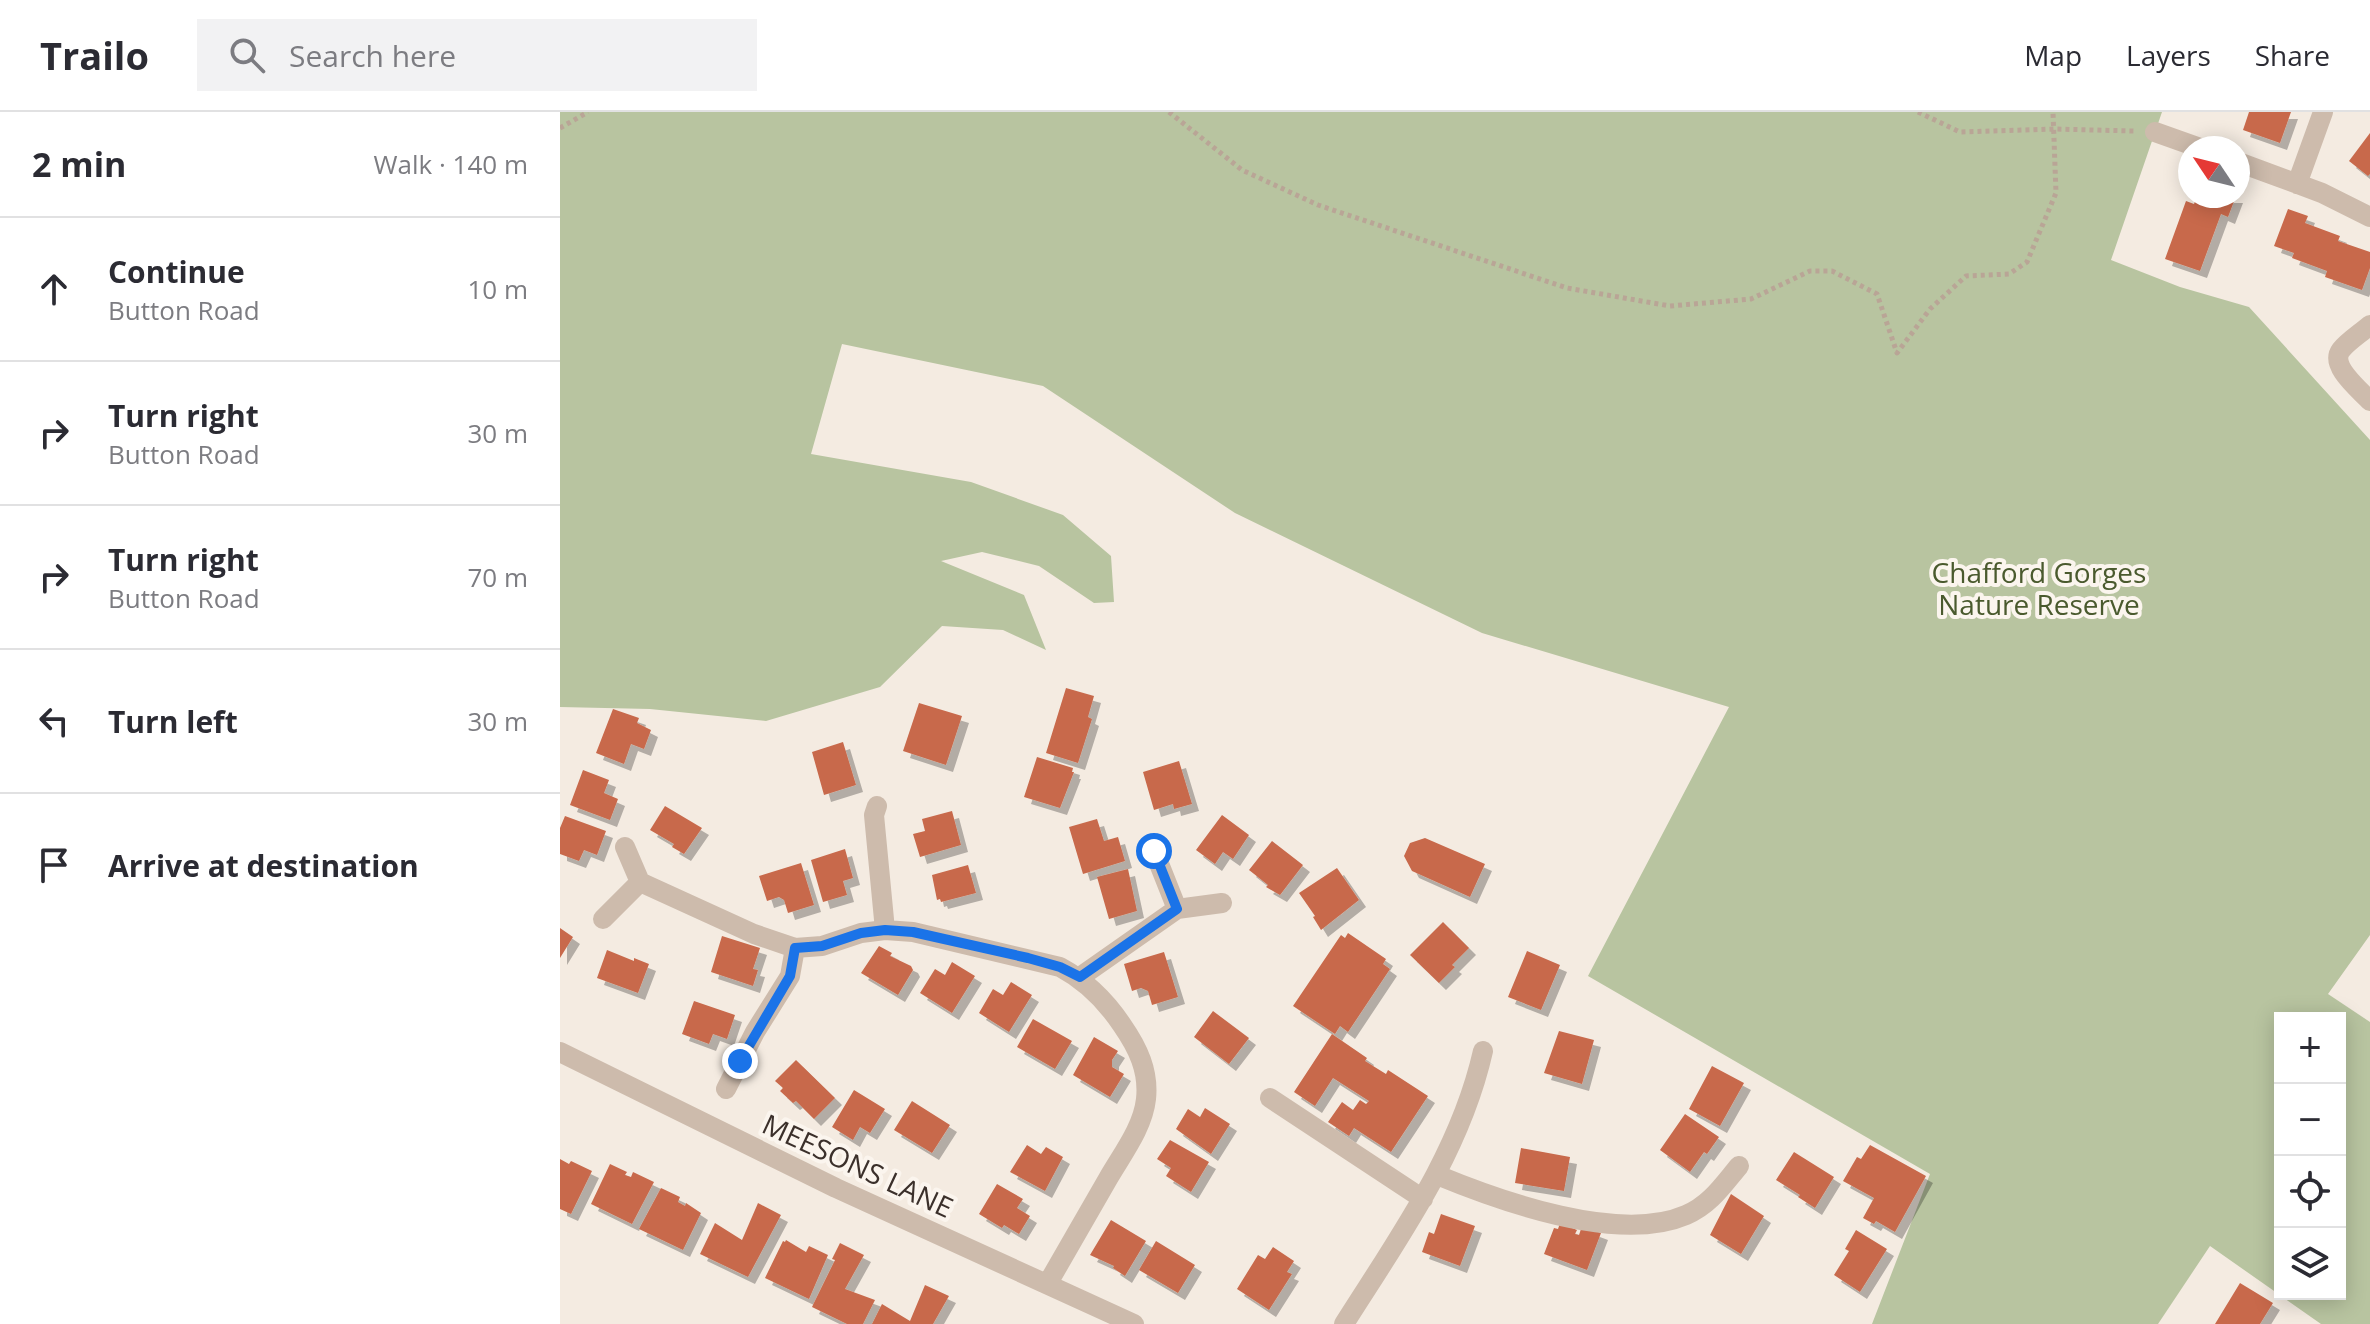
<!DOCTYPE html>
<meta charset="utf-8">
<style>
body{margin:0;font-family:"Open Sans",sans-serif;background:#f2f2f3;color:#2b2b33}
.controls{position:absolute;right:24px;bottom:24px;display:grid;overflow:hidden;border-radius:0px;box-shadow:0 4px 20px #0003}
.controls button{width:72px;height:72px;display:grid;place-items:center;padding:0;border:0;border-bottom:2px solid #e1e1e2;background:#fff;color:#2b2b33;font:40px sans-serif}
.compass{position:absolute;left:1618px;top:24px;width:72px;height:72px;border-radius:50%;background:#fff;box-shadow:0 4px 20px #0003;rotate:305deg}
.stop{position:absolute;width:24px;height:24px;margin:-18px;border:6px solid #1a73e8;border-radius:50%;background:#fff}
.stop.end{background:#1a73e8;border-color:#fff;box-shadow:0 2px 8px #0008}
.list{margin:0;padding:0;list-style:none}
h2{display:flex;justify-content:space-between;align-items:center;height:104px;margin:0;padding:0 32px;font-size:34px}
h2 small{font-size:26px;font-weight:400;color:#7c7c81}
.list li{display:grid;grid-template-columns:52px 1fr auto;gap:24px;align-items:center;box-sizing:border-box;height:144px;padding:0 32px;border-top:2px solid #e1e1e2}
.list b{display:block;font-size:30px;white-space:nowrap}
.list p{margin:0;font-size:26px;white-space:nowrap;color:#7c7c81}
.list em{font-size:26px;font-style:normal;color:#7c7c81}
.icon{flex:none;width:44px;height:44px;fill:none;stroke:currentColor;stroke-width:2;stroke-linecap:round;stroke-linejoin:round}
.map{position:relative;flex:none;width:1810px;height:1212px;overflow:hidden}
header{display:flex;align-items:center;gap:48px;box-sizing:border-box;height:112px;padding:0 40px;background:#fff;border-bottom:2px solid #e1e1e2}
header strong{font-size:38px}
nav{display:flex;gap:44px;margin-inline-start:auto;font-size:28px}
.search{width:560px;height:72px;background:#f2f2f3;display:flex;align-items:center;gap:20px;box-sizing:border-box;padding:0 28px;border-radius:0px;color:#7c7c81;font-size:30px}
main{display:flex}
aside{flex:1;background:#fff}
.map>svg:first-child{display:block}
.green{fill:#b8c4a0;fill-rule:evenodd}
.building{fill:#c8694b;filter:url(#shadow)}
.lines{fill:none;stroke-linecap:round;stroke-linejoin:round}
.path{stroke:#b9a596;stroke-width:5;stroke-dasharray:4 4;stroke-linecap:butt}
.minor{stroke:#cdbbac;stroke-width:20}
.route{stroke:#1a73e8;stroke-width:10}
.labels{text-anchor:middle;dominant-baseline:central;stroke-width:8;stroke-linejoin:round;paint-order:stroke}
.park-label{font-size:28px;fill:#4a5a2e;stroke:#fbf5ee}
.street-label{font-size:28px;fill:#3b302b;stroke:#fbf5ee}
</style>
<header>
<strong>Trailo</strong>
<div class="search"><svg class="icon" aria-label="search" viewBox="0 0 24 24"><circle cx="10" cy="10" r="6"/><path d="M15 15l6 6"/></svg>Search here</div>
<nav><a>Map</a><a>Layers</a><a>Share</a></nav>
</header>
<main>
<aside>
<h2>2 min<small>Walk · 140 m</small></h2>
<ul class="list">
<li><svg class="icon" aria-label="ahead" viewBox="0 0 24 24"><path d="M12 20V5M6 11l6-6 6 6"/></svg><div><b>Continue</b><p>Button Road</p></div><em>10 m</em></li>
<li><svg class="icon" aria-label="right" viewBox="0 0 24 24"><path d="M7 20v-9h11M14 6l5 5-5 5"/></svg><div><b>Turn right</b><p>Button Road</p></div><em>30 m</em></li>
<li><svg class="icon" aria-label="right" viewBox="0 0 24 24"><path d="M7 20v-9h11M14 6l5 5-5 5"/></svg><div><b>Turn right</b><p>Button Road</p></div><em>70 m</em></li>
<li><svg class="icon" aria-label="left" viewBox="0 0 24 24"><path d="M17 20v-9H6M10 6l-5 5 5 5"/></svg><div><b>Turn left</b></div><em>30 m</em></li>
<li><svg class="icon" aria-label="arrive" viewBox="0 0 24 24"><path d="M6 21V4h12l-3 4 3 4H6"/></svg><div><b>Arrive at destination</b></div></li>
</ul>
</aside>
<div class="map">
<svg width="1810" height="1212" viewBox="0 0 1810 1212">
<defs>
<filter id="shadow"><feDropShadow dx="7" dy="7" stdDeviation="0" flood-color="#0004"/></filter>
</defs>
<rect width="100%" height="100%" fill="#f4ebe1"/>
<path class="green" d="M 0,0 L 1602,0 L 1551,148 L 1620,175 L 1689,195 L 1810,328 L 1810,823 L 1768,882 L 1810,910 L 1810,1212 L 1761,1212 L 1650,1134 L 1598,1212 L 1312,1212 L 1370,1062 L 1028,864 L 1169,595 L 922,521 L 675,401 L 483,274 L 282,232 L 251,342 L 411,370 L 503,403 L 551,444 L 554,490 L 534,491 L 479,454 L 422,440 L 381,449 L 464,483 L 486,538 L 443,518 L 382,514 L 320,575 L 206,609 L 90,597 L 0,595 ZM 1720,906 L 1780,906 L 1780,1182 L 1720,1182 Z"/>
<path class="building" d="M 1689,0 L 1731,0 L 1720,31 L 1683,18 Z
M 1810,21 L 1810,62 L 1808,64 L 1789,49 Z
M 1637,84 L 1676,84 L 1668,105 L 1661,102 L 1640,159 L 1605,147 L 1626,89 L 1634,92 Z
M 1728,97 L 1748,104 L 1745,111 L 1780,124 L 1778,129 L 1810,140 L 1810,156 L 1802,178 L 1765,165 L 1767,159 L 1732,146 L 1734,141 L 1714,134 Z
M 506,576 L 534,584 L 528,605 L 532,607 L 518,651 L 486,641 Z
M 359,591 L 402,604 L 386,653 L 343,639 Z
M 53,597 L 79,606 L 77,611 L 91,618 L 84,637 L 71,632 L 64,652 L 36,641 Z
M 283,630 L 296,673 L 264,683 L 252,640 Z
M 477,645 L 513,656 L 512,660 L 514,660 L 500,696 L 464,685 Z
M 619,649 L 632,692 L 614,697 L 613,692 L 594,698 L 583,660 Z
M 23,658 L 49,668 L 44,681 L 58,687 L 50,708 L 10,693 Z
M 105,694 L 142,716 L 124,742 L 112,735 L 114,732 L 90,718 Z
M 392,699 L 401,733 L 360,745 L 353,722 L 365,719 L 362,707 Z
M 662,703 L 689,723 L 673,747 L 663,740 L 655,752 L 636,738 Z
M 5,704 L 46,719 L 37,743 L 24,738 L 19,749 L 0,742 L 0,716 Z
M 537,707 L 544,729 L 558,725 L 565,749 L 523,762 L 509,715 Z
M 865,726 L 925,752 L 910,785 L 852,759 L 844,744 L 850,731 Z
M 712,729 L 743,753 L 720,783 L 706,775 L 708,773 L 689,758 Z
M 285,737 L 293,766 L 283,769 L 287,783 L 263,790 L 251,748 Z
M 241,751 L 254,793 L 228,801 L 224,788 L 219,785 L 207,789 L 199,764 Z
M 408,753 L 416,781 L 381,790 L 380,787 L 377,788 L 372,763 Z
M 777,756 L 799,788 L 761,818 L 753,805 L 755,804 L 739,781 Z
M 568,757 L 577,799 L 549,807 L 537,765 Z
M 883,810 L 909,836 L 892,853 L 895,855 L 879,871 L 850,843 Z
M 0,816 L 13,825 L 0,846 Z
M 788,821 L 826,847 L 823,852 L 830,857 L 788,920 L 780,914 L 775,922 L 733,894 L 781,823 L 785,826 Z
M 162,824 L 200,836 L 193,857 L 198,858 L 193,874 L 151,860 Z
M 319,834 L 332,841 L 330,844 L 351,854 L 353,858 L 338,883 L 301,861 Z
M 47,838 L 74,849 L 74,846 L 89,852 L 78,881 L 37,866 Z
M 967,839 L 1000,853 L 981,898 L 948,885 Z
M 604,840 L 618,885 L 592,893 L 588,879 L 581,876 L 572,879 L 564,852 Z
M 392,850 L 415,864 L 392,901 L 360,881 L 375,857 L 385,863 Z
M 451,870 L 472,883 L 449,920 L 419,901 L 433,877 L 443,883 Z
M 134,889 L 175,903 L 167,927 L 153,922 L 149,932 L 122,922 Z
M 653,899 L 689,926 L 669,952 L 634,925 Z
M 473,907 L 512,929 L 495,957 L 457,935 Z
M 999,919 L 1034,928 L 1022,972 L 984,961 Z
M 772,922 L 807,946 L 805,949 L 826,962 L 828,958 L 868,984 L 831,1040 L 794,1016 L 789,1024 L 768,1010 L 782,990 L 793,998 L 800,988 L 806,992 L 809,989 L 773,966 L 755,994 L 734,980 Z
M 534,925 L 558,939 L 552,948 L 552,955 L 564,962 L 550,985 L 513,963 Z
M 236,948 L 275,986 L 254,1007 L 236,989 L 233,991 L 220,979 L 223,976 L 215,969 Z
M 1152,954 L 1184,971 L 1160,1014 L 1129,997 Z
M 294,978 L 325,997 L 310,1021 L 300,1015 L 293,1028 L 272,1015 Z
M 352,989 L 390,1013 L 372,1041 L 334,1018 Z
M 645,996 L 670,1012 L 651,1042 L 616,1017 L 628,997 L 640,1005 Z
M 1125,1002 L 1159,1025 L 1147,1042 L 1144,1040 L 1130,1060 L 1100,1038 Z
M 610,1028 L 649,1050 L 631,1080 L 606,1064 L 611,1056 L 597,1047 Z
M 467,1033 L 481,1042 L 486,1035 L 503,1045 L 485,1079 L 450,1060 Z
M 1310,1033 L 1366,1064 L 1335,1120 L 1316,1109 L 1314,1112 L 1303,1106 L 1314,1086 L 1283,1069 L 1297,1045 L 1301,1047 Z
M 961,1036 L 1010,1045 L 1004,1079 L 955,1071 Z
M 1234,1040 L 1274,1065 L 1255,1096 L 1238,1085 L 1240,1083 L 1216,1068 Z
M 0,1047 L 9,1052 L 11,1049 L 32,1059 L 11,1102 L 0,1097 Z
M 50,1052 L 67,1060 L 65,1063 L 71,1065 L 73,1060 L 94,1070 L 72,1112 L 31,1092 Z
M 437,1072 L 463,1087 L 457,1096 L 470,1104 L 459,1122 L 444,1113 L 442,1116 L 419,1102 Z
M 101,1076 L 120,1085 L 118,1090 L 125,1094 L 126,1091 L 141,1101 L 123,1138 L 79,1117 Z
M 1171,1082 L 1204,1104 L 1181,1142 L 1150,1123 Z
M 198,1091 L 221,1103 L 188,1165 L 140,1142 L 155,1111 L 182,1128 Z
M 881,1102 L 915,1114 L 900,1154 L 862,1140 L 869,1120 L 874,1122 Z
M 551,1108 L 586,1129 L 565,1164 L 553,1156 L 554,1154 L 530,1143 Z
M 1000,1111 L 1017,1118 L 1015,1122 L 1019,1123 L 1022,1114 L 1041,1121 L 1027,1158 L 984,1142 L 994,1116 L 998,1117 Z
M 1296,1118 L 1327,1137 L 1300,1180 L 1274,1163 L 1289,1139 L 1285,1137 Z
M 226,1128 L 246,1140 L 249,1134 L 268,1143 L 249,1187 L 205,1166 L 223,1129 L 225,1130 Z
M 596,1129 L 635,1153 L 618,1181 L 579,1158 Z
M 280,1131 L 304,1143 L 285,1177 L 315,1188 L 303,1212 L 287,1212 L 252,1195 L 275,1148 L 272,1147 Z
M 713,1135 L 734,1149 L 727,1160 L 732,1162 L 709,1198 L 677,1177 L 698,1143 L 705,1147 Z
M 1680,1171 L 1713,1191 L 1700,1212 L 1655,1212 Z
M 365,1173 L 389,1184 L 373,1212 L 312,1212 L 322,1192 L 350,1209 Z"/>
<g class="lines">
<path class="path" d="M 609,0 L 682,58 L 758,93 L 1007,176 L 1110,194 L 1191,187 L 1250,159 L 1272,159 L 1317,182 L 1337,241 L 1370,197 L 1406,164 L 1449,162 L 1467,150 L 1496,81 L 1493,0
M 1358,0 L 1400,20 L 1494,17 L 1574,19
M 0,16 L 28,0"/>
<path class="minor" d="M 1595,20 L 1640,36
M 1678,50 L 1762,81 L 1810,105
M 1737,72 L 1763,0
M 1810,213 C 1801,221 1788,229 1781,238 C 1769,254 1800,278 1810,289
M 317,694 L 314,703 L 325,818
M 594,739 L 617,797 L 662,791
M 80,770 L 194,822 L 235,836 L 262,834 L 301,821 L 325,818 L 353,820 L 500,855 C 526,869 546,889 562,913 C 578,936 589,959 586,987 C 583,1015 563,1041 549,1065 C 529,1100 508,1136 488,1171
M 43,807 L 80,770 L 65,735
M 520,865 L 617,797
M 0,940 L 276,1076 L 574,1212
M 166,977 L 195,920 L 230,864 L 235,836
M 710,986 L 863,1087
M 877,1063 C 940,1089 1059,1132 1126,1103 C 1150,1093 1163,1073 1179,1054
M 784,1212 C 839,1125 900,1041 923,939"/>
</g>
<g class="lines">
<path class="route" d="M 180,949 L 230,864 L 235,836 L 262,834 L 301,821 L 325,818 L 353,820 L 468,846 L 500,855 L 520,865 L 617,797 L 594,739"/>
</g>
<g class="labels">
<g class="park-label">
<text x="1479" y="460">Chafford Gorges<tspan x="1479" dy="32">Nature Reserve</tspan></text>
</g>
<g class="street-label">
<text transform="translate(298 1053) rotate(25)">MEESONS LANE</text>
</g>
</g>
</svg>
<div class="controls">
<button>+</button>
<button>−</button>
<button><svg class="icon" aria-label="locate" viewBox="0 0 24 24"><circle cx="12" cy="12" r="6"/><path d="M12 2v4M12 18v4M2 12h4M18 12h4"/></svg></button>
<button><svg class="icon" aria-label="layers" viewBox="0 0 24 24"><path d="M12 4l9 5-9 5-9-5zM3 14l9 5 9-5"/></svg></button>
</div>
<svg class="compass" viewBox="-18 -18 36 36"><path d="M0-13l5 13h-10z" fill="#e53935"/><path d="M0 13l5-13h-10z" fill="#7c7c81"/></svg>
<div class="stop" style="left:594px;top:739px"></div>
<div class="stop end" style="left:180px;top:949px"></div>
</div>
</main>
